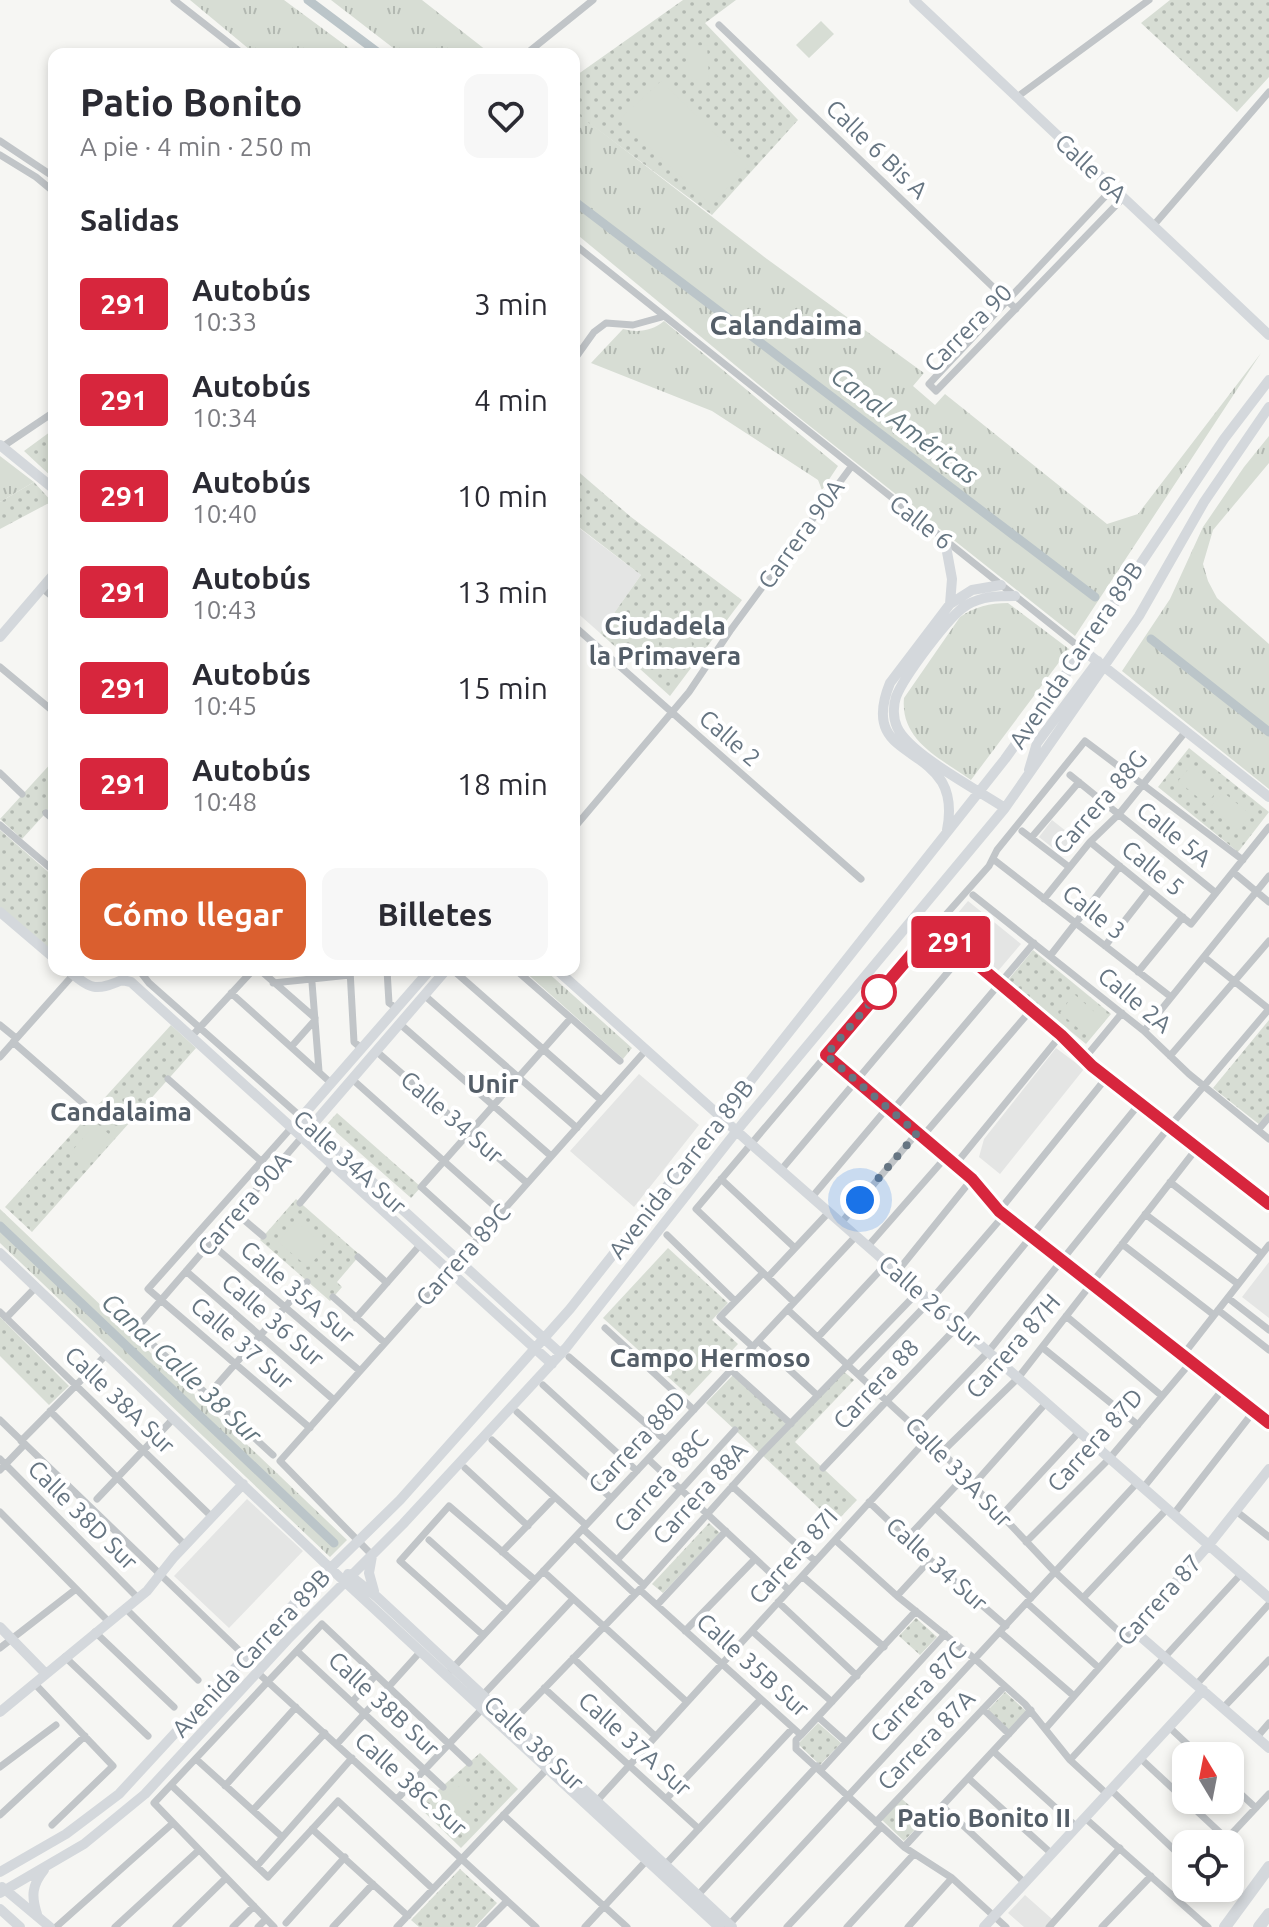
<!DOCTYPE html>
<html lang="es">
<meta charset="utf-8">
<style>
:root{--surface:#fff;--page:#f7f7f7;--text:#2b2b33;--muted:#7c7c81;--accent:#da5f2f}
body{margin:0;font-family:Ubuntu,sans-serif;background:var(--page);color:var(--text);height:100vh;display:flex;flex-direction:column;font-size:30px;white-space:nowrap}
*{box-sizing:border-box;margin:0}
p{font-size:26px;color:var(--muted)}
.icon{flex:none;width:44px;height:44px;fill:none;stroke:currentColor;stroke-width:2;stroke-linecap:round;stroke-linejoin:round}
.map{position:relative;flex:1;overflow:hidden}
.panel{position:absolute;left:48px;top:48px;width:532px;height:928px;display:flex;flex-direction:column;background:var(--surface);border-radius:16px;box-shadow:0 4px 12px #0003}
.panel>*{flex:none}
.badge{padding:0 16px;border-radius:6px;font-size:28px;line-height:52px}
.needle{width:52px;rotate:350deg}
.buttons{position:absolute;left:1172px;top:1742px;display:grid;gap:16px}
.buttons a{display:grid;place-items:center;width:72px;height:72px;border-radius:16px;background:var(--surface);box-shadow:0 4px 12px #0003;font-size:40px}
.you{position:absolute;width:40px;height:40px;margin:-20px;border:6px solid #fff;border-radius:50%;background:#1a73e8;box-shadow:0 0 0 12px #1a73e833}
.map>.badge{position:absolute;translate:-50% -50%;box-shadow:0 0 0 4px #fff}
h2{padding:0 32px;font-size:30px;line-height:72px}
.round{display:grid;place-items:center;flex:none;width:84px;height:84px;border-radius:16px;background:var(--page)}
.headline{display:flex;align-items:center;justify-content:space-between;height:136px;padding:0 32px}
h1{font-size:38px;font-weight:600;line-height:60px}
.button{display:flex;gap:16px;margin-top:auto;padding:16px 32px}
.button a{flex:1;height:92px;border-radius:16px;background:var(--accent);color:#fff;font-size:32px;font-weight:600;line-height:92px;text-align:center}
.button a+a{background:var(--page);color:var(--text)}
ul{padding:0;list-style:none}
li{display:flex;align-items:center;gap:24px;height:96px;padding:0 32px}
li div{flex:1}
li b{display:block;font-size:30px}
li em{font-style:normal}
li .badge{min-width:88px;font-weight:700;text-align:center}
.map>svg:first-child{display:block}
</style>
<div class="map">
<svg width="1269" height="1927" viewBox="0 0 1269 1927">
<defs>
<pattern id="grass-tufts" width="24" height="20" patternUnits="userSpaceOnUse" patternTransform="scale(2)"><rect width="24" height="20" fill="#d7ddd4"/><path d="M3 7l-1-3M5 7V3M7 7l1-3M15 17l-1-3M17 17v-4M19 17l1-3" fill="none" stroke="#b2b8b1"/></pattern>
<pattern id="park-dots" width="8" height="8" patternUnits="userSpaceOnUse" patternTransform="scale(2)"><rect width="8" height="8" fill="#d7ddd4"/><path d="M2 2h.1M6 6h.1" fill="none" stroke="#b2b8b1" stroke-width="1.8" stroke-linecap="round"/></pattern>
</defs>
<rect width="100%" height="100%" fill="#f6f6f3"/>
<path fill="#e4e5e4" d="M579,528L641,575L600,633L574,610V535Z
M1052,820L1076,839L1063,856L1039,837Z
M968,901L1021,944L998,971L946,927Z
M1056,1048L1084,1069L1000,1174L979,1157L984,1139Z
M639,1074L699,1125L634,1207L570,1151Z
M1269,1262V1318L1242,1297Z
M247,1499L303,1551L229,1628L174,1576Z
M1025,1895L1052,1919L1045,1927H1024L1008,1913Z"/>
<path fill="url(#grass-tufts)" d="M190,0H284L357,54H255Z
M331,0H422L491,54H401Z
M577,113L767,259L924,373L913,386L935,405L945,394L1107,524L1138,514L1261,353L1075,636L792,412L574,232V116Z
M664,321L838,466L822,490L818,480L712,411L591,363L623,329C638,333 652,331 664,321Z
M1269,436V463L1213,530L1203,564L1208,581L1217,598L1269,644V789L1122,671L1170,599L1203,527L1244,467Z
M0,456L34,482L0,502Z
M1008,603L1069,649L971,780C940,758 900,741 904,698L960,617C974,607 990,603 1008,603Z
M523,970H545L632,1048L623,1059Z
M0,1209L347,1540L330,1557L0,1243Z"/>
<path fill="url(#park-dots)" d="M683,0H736L705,23L798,120L712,215L577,114L574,116V77Z
M1170,0H1269V77L1237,112L1141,23Z
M54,429V479L24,451Z
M574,468L631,517L742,600L670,696L600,633L641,575L580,528L574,535Z
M34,482L53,503L47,504L0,529V502Z
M1189,748L1269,812L1238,852L1158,787Z
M54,760V804L22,839L0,819Z
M0,830L54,877V954L0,907Z
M1033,950L1111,1014L1086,1044L1008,980Z
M1269,1020V1114L1260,1125L1213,1088Z
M171,1025L196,1048L32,1232L5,1207Z
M337,1113L421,1187L411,1198L327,1124Z
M296,1199L360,1255L337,1282L342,1287L330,1301L260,1240Z
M668,1248L728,1303L712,1320L738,1344L689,1396L603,1318Z
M0,1317L69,1386L49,1405L0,1356Z
M842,1370L854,1380L795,1442L857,1500L835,1523L706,1403L733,1375L788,1425Z
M709,1523L720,1533L663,1593L652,1584Z
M916,1618L937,1637L920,1655L899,1636Z
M1005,1692L1026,1711L1009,1730L988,1710Z
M818,1723L841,1743L820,1765L798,1744Z
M480,1753L518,1789L461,1848L419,1807Z
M902,1799L925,1819L904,1841L882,1820Z
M460,1869L497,1903L475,1927H419L411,1920Z"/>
<path fill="#d7ddd4" d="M821,21L834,34L809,58L796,45Z
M707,45L709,79L689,80L687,46Z
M661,81L748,166L711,205L620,119Z
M656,616L660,653L637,655L633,618Z
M688,617L693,652L671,655L667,620Z
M1191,766L1219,789L1206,804L1178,781Z
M1223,792L1251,815L1238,830L1210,808Z
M1074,994L1105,1021L1090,1038L1060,1013Z
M96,1123L111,1136L87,1164L72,1151Z
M296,1221L326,1247L308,1267L278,1242Z
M462,1784L473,1798L446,1820L434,1806Z"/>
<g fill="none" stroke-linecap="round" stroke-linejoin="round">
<path stroke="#bbc5c9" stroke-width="9" d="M308,0L380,54
M574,201L1095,597
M1151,639L1269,732
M0,1226L334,1543"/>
<path stroke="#c1c5c8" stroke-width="7" d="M174,0L243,54
M719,25L1016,309
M526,54L593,0
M1017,97L1149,0
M0,141L54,177
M0,155L36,177L54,192
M1113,188L929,384L936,391L1123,198
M1153,226L1269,92
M574,244L1083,650
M574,360L594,332L606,323L633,325L662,317
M2,447L54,412
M42,588L54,598
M574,626L861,879
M0,667L54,712
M0,773L22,794
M1070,775L1216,893
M46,813L54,820
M0,825L54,871
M574,828L689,692L730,631L851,467
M1022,831L1069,867
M1031,838L1079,782
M1090,842L1191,924L1269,827
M993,859L1171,997
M1233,872L1269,902
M973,895L1144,1031L1189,1074L1269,1139
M1044,899L1090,842L1119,814L1186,731
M934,928L1061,1035L1092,1066L1269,1204
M1105,946L1148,891
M1050,956L1120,866
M1204,957L1269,1009
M139,970L149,983L301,1117
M260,970L315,1018
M311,970L319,1071
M350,970L354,1042L361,1048
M387,970L389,1003L396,1008
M453,970L601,1100
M516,970L620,1061
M1138,972L1183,917
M273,983L350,975
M231,993L331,1083
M424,995L577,1128
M400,1024L551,1156
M0,1025L16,1038
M1144,1031L1269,876
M191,1037L253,970
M13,1042L84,1104
M291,1047L315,1020
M376,1051L527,1183
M826,1055L972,1179L999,1211L1269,1423
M1170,1056L1269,941
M0,1057L73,975
M1084,1059L1122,1013
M168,1079L262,1162
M352,1079L501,1212
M892,1111L1034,943
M292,1127L148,1289L310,1428
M1258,1130L1269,1117
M922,1137L1031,1010
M955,1165L1061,1035
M781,1170L964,953
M721,1179L795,1248
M1170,1182L1262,1254
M812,1197L888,1107
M300,1203L333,1164
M999,1211L1107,1077
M236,1213L263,1236
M1145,1214L1238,1284
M841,1223L917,1133
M473,1234L421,1187L571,1018
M667,1235L735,1301
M210,1243L360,1371
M1122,1244L1214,1315
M868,1246L946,1157
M358,1257L387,1283
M186,1271L334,1400
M897,1272L972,1179
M768,1277L829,1212
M333,1297L385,1343
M1228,1298L1269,1330
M794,1302L696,1209L934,928L989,866L997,850L1085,741L1243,860
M788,1310L942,1452L1055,1572L1126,1638
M1218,1310L1269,1350
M0,1312L212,1517
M1066,1316L1162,1396
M6,1318L36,1287
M356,1318L421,1244
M605,1328L694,1410
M818,1337L887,1263
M758,1341L817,1395
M753,1347L720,1317L763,1273
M1043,1348L1138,1425
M1183,1355L1269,1245
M569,1357L665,1440
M731,1370L791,1424
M859,1375L930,1301L1004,1215
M543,1385L637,1471
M208,1395L307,1282
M50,1411L185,1545
M517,1412L611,1498
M0,1420L246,1657
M916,1427L988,1352L1170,1126L1269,1009
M492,1440L586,1525
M21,1441L107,1354
M942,1452L1018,1378L1197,1148
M273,1455L136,1329L302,1137
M0,1459L138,1598
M648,1459L789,1590
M465,1468L528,1526
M823,1468L958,1326L1140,1103
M0,1470L25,1444
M974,1484L1046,1403
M732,1486L815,1561
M1143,1488L1224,1388
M97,1499L174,1418
M869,1502L930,1560L1006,1626
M935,1508L1031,1598
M1236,1511L1269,1537
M0,1512L108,1621
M1002,1515L1079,1432
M1173,1515L1254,1411
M583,1529L644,1585
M575,1538L635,1594
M907,1538L966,1475
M429,1540L507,1610
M835,1540L897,1596L975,1659L1025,1704L1070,1760L1107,1794
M1026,1542L1109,1459L1191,1362
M502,1552L555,1497
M372,1555L280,1461L646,1050
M617,1560L735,1430
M543,1571L687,1702
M802,1576L884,1647
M640,1590L801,1735L796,1740V1749L904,1847L952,1878L1006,1927
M897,1596L930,1560
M1083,1598L1167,1509
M778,1602L857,1676
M1027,1603L1099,1668
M657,1605L726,1531
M125,1608L198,1680
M685,1631L755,1559
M752,1631L832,1702
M95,1632L174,1707
M1000,1632L1074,1696
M483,1635L400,1561L449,1506L535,1580
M0,1648L76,1589
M297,1651L443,1787
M65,1657L148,1736
M573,1658L655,1736
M451,1670L856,1236
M257,1672L536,1927
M34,1683L113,1766L52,1825
M1196,1685L1269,1604
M544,1688L699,1829
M482,1696L573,1599
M352,1702L376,1675
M1223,1708L1269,1660
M983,1709L1009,1734
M818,1717L846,1742
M511,1723L644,1585L761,1454L919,1291
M1169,1727L1200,1756
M1046,1728L1129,1634
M801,1735L916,1611
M1257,1737L1269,1723
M337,1744L421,1651
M993,1751L1077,1827
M1140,1758L1227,1839
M196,1759L279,1834
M1070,1760L1241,1574
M0,1767L56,1725
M821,1770L945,1634
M968,1778L1052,1854
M1230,1784L1256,1808
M171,1785L268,1877L338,1801L433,1889
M225,1786L296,1707
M1111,1790L1186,1861
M397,1799L483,1708
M666,1799L760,1700
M595,1803L928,1438
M942,1806L1025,1883
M253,1810L325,1733
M0,1815L85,1736
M503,1815L627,1927
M1085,1818L1208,1927
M876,1822L1005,1686
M312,1829L408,1916
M1222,1844L1269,1794
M904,1847L1031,1710
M665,1865L793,1728
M257,1866L352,1758
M698,1895L817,1766
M1173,1896L1186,1882
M286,1923L345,1857
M56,1927L173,1823
M115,1927L199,1850
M176,1927L226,1878
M233,1927L254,1906
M258,1927L266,1919
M274,1927L154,1803L322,1624L469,1763
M333,1927L373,1884
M397,1927L548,1768
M481,1927L507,1901
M585,1927L647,1860
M727,1927L1137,1483
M787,1927L881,1827
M847,1927L914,1854
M908,1927L952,1878
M1049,1927L1120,1848
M1102,1927L1151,1876"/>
<path stroke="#d4d8dc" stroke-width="10" d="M914,0L1269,335
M0,445L54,489
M945,541L952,579L950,604
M0,637L54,574
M1083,650L1269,797
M1029,770L1037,743L1098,661
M1005,808C978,790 909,754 897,727C893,718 893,706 896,697C903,678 950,614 967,605C982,596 998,596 1015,596
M947,830C950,815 950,796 942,782C919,745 863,749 890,683L950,604L972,590L1001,585
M0,912L54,958
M68,970C90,989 95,992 122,980L131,982L552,1364
M557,970L751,1144L1269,1598
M301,1117L561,1354
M299,1120L430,970
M309,1129L446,970
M0,1253L330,1568L719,1927
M1269,1469L1208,1546L1133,1630L1269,1748
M372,1556L369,1573L374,1591
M348,1574L377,1597L732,1927
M0,1627L45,1673
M0,1712L147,1591L174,1557L243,1484
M0,1872L66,1834L119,1794L295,1603L400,1500L570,1309L1005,759L1083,650L1224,439L1269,380
M2,1887L50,1927
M0,1893L84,1844L145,1794L288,1639L403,1524L566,1348L743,1123L1005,808L1139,616L1204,502L1269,407
M0,1909L20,1927
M37,1914C31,1896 32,1885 44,1870
M984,1927L1203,1690"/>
<path stroke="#d4d8dc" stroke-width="12" d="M1225,1927L1269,1867
M1259,1927L1269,1914"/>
</g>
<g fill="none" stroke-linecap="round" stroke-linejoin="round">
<defs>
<path id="line" d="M1269,1204L1092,1066L1061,1035L934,928L826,1055L972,1179L999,1211L1269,1423"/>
</defs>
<use href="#line" stroke="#fff" stroke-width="18"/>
<use href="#line" stroke="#d7263d" stroke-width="12"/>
<path stroke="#667582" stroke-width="8" stroke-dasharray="0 14.4" d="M860,1200L917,1133L826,1055L888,982L879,992"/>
</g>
<circle fill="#fff" stroke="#d7263d" stroke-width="4" cx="879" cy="992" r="16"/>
<g text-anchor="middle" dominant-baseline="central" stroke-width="8" stroke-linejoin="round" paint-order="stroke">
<g font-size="24" fill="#667582" stroke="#fff">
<text transform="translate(877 149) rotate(44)">Calle 6 Bis A</text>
<text transform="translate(1091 168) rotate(43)">Calle 6A</text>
<text transform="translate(968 328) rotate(-45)">Carrera 90</text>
<text transform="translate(921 522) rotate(38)">Calle 6</text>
<text transform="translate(801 534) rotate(-54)">Carrera 90A</text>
<text transform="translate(1076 655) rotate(-56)">Avenida Carrera 89B</text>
<text transform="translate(730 738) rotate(41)">Calle 2</text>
<text transform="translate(1100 802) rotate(-49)">Carrera 88G</text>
<text transform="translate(1174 834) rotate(39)">Calle 5A</text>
<text transform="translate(1153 868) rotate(39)">Calle 5</text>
<text transform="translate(1094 912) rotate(38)">Calle 3</text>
<text transform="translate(1135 1000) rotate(40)">Calle 2A</text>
<text transform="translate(452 1117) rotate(41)">Calle 34 Sur</text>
<text transform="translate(350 1162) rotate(42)">Calle 34A Sur</text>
<text transform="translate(681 1169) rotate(-52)">Avenida Carrera 89B</text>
<text transform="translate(244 1204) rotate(-49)">Carrera 90A</text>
<text transform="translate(463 1255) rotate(-48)">Carrera 89C</text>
<text transform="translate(298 1292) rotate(41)">Calle 35A Sur</text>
<text transform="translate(930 1301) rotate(41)">Calle 26 Sur</text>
<text transform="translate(273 1320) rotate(41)">Calle 36 Sur</text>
<text transform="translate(242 1343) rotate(41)">Calle 37 Sur</text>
<text transform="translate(1013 1346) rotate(-49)">Carrera 87H</text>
<text transform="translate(876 1384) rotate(-47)">Carrera 88</text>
<text transform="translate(120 1400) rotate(44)">Calle 38A Sur</text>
<text transform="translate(1095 1440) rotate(-48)">Carrera 87D</text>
<text transform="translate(637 1442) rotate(-47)">Carrera 88D</text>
<text transform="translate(959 1472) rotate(46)">Calle 33A Sur</text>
<text transform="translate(661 1481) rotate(-48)">Carrera 88C</text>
<text transform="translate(700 1493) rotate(-48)">Carrera 88A</text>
<text transform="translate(83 1515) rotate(45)">Calle 38D Sur</text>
<text transform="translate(793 1556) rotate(-48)">Carrera 87I</text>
<text transform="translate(937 1564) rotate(42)">Calle 34 Sur</text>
<text transform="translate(1159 1600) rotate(-48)">Carrera 87</text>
<text transform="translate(251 1653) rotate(-47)">Avenida Carrera 89B</text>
<text transform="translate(753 1665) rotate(42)">Calle 35B Sur</text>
<text transform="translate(918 1692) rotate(-47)">Carrera 87C</text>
<text transform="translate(384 1704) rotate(43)">Calle 38B Sur</text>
<text transform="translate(926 1740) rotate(-46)">Carrera 87A</text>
<text transform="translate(534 1743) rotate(43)">Calle 38 Sur</text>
<text transform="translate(635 1744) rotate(42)">Calle 37A Sur</text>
<text transform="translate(411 1784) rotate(42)">Calle 38C Sur</text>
</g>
<g font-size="26" font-style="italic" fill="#63767f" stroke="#fff">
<text transform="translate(905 425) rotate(37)">Canal Américas</text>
<text transform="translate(182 1368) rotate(43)">Canal Calle 38 Sur</text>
</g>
<g font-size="26" font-weight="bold" fill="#545e68" stroke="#fff">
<text x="665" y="625">Ciudadela<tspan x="665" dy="30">la Primavera</tspan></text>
<text x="493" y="1083">Unir</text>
<text x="121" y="1111">Candalaima</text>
<text x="710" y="1357">Campo Hermoso</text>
<text x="984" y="1817">Patio Bonito II</text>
</g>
<g font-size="28" font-weight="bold" fill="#545e68" stroke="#fff">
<text x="786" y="324">Calandaima</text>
</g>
</g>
</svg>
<div class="buttons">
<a><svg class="needle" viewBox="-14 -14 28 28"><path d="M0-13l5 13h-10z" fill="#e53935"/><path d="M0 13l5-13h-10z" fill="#7c7c81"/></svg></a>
<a><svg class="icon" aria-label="locate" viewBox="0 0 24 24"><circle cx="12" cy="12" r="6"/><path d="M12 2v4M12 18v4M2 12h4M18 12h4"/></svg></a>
</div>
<div class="you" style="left:860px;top:1200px"></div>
<b class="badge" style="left:951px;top:942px;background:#d7263d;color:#fff">291</b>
<section class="panel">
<div class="headline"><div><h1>Patio Bonito</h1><p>A pie · 4 min · 250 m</p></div><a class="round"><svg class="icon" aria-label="heart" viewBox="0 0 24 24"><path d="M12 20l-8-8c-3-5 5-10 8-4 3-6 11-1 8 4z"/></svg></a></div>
<h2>Salidas</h2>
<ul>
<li><span class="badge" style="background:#d7263d;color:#fff">291</span><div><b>Autobús</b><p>10:33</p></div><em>3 min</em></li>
<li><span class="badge" style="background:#d7263d;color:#fff">291</span><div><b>Autobús</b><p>10:34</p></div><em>4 min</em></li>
<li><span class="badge" style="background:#d7263d;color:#fff">291</span><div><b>Autobús</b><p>10:40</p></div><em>10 min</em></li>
<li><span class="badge" style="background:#d7263d;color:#fff">291</span><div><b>Autobús</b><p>10:43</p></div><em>13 min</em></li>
<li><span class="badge" style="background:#d7263d;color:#fff">291</span><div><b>Autobús</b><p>10:45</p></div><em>15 min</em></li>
<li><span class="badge" style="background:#d7263d;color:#fff">291</span><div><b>Autobús</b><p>10:48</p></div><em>18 min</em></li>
</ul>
<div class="button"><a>Cómo llegar</a><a>Billetes</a></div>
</section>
</div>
